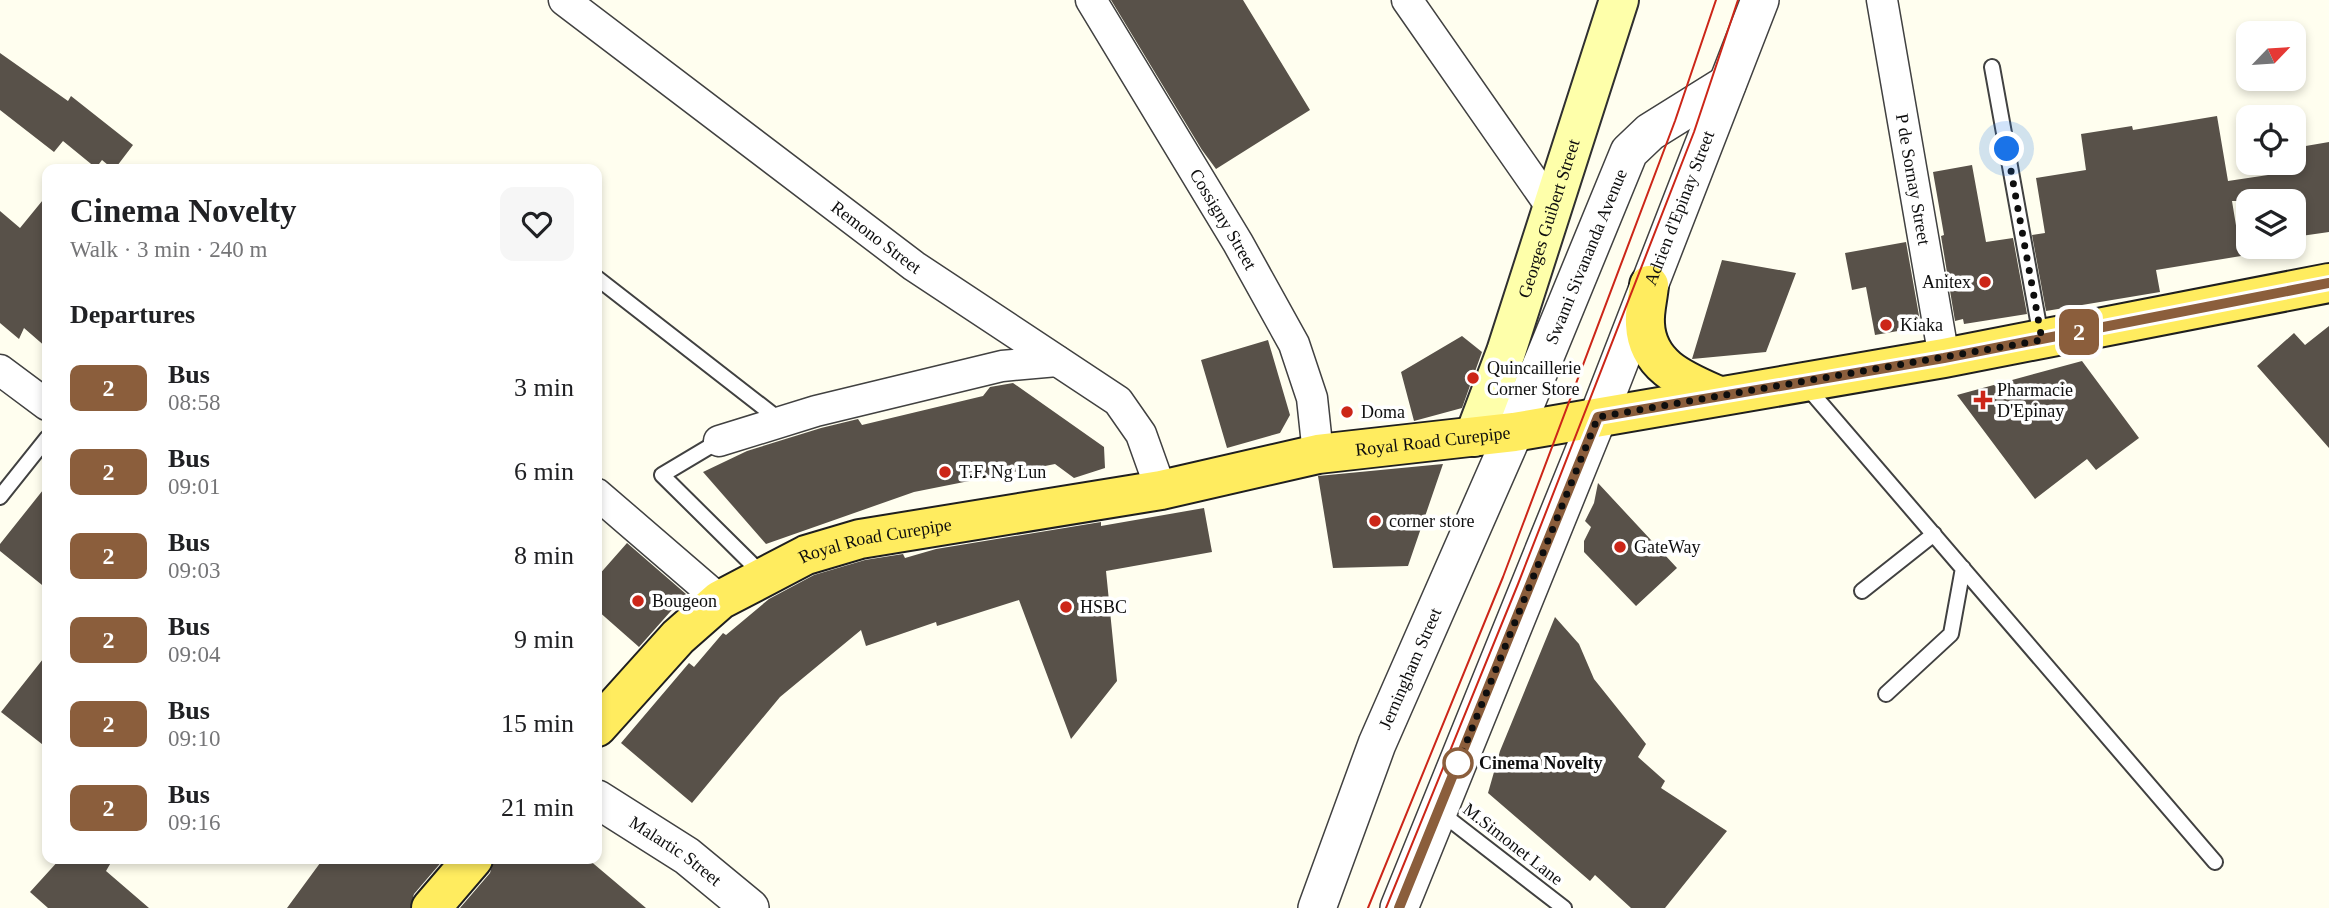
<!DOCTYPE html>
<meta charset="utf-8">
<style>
:root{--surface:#fff;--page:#f6f6f6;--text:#202124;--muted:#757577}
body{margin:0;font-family:Georgia,serif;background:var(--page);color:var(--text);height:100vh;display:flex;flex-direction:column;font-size:26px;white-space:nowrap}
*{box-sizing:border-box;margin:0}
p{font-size:23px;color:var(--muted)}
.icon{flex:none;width:38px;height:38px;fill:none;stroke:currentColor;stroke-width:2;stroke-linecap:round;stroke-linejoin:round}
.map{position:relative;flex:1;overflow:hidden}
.sheet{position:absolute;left:42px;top:164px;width:560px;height:700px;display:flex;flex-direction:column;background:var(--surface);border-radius:14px;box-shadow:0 4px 10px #0003}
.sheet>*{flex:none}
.badge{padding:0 14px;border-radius:10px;font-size:24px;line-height:46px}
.needle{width:46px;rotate:65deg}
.fabs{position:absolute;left:2236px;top:21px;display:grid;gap:14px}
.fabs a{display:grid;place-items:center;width:70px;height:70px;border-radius:14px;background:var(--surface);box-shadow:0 4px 10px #0003;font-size:35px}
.you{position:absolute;width:35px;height:35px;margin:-18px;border:5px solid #fff;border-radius:50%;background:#1a73e8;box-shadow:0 0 0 10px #1a73e833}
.map>.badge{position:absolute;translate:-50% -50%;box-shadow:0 0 0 4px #fff}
h2{padding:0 28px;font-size:26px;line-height:63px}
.round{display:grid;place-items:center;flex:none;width:74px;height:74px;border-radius:14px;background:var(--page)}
.head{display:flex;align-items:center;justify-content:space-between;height:119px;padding:0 28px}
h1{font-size:33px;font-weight:800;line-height:52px}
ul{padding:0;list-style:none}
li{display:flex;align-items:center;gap:21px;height:84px;padding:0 28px}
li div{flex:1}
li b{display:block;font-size:26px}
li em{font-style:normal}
li .badge{min-width:77px;font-weight:700;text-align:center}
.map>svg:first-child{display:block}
</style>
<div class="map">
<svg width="2329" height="908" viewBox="0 0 2329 908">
<rect width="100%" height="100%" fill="#fffeef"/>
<path fill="#585149" d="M1111,0H1243L1310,110L1216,169L1202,150Z
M0,53L68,101L71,96L133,145L114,170L102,160L96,168L63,141L54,152L0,110Z
M2217,116L2228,181L2294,171V148L2329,142V232L2294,237V201H2232L2241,256L2156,270L2160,292L2046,311L2032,235L2045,233L2036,178L2086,170L2081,134L2132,126L2133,130Z
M1972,165L1986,242L2013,238L2027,314L1964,324L1963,319L1955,321L1941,236L1944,235L1933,172Z
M47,195V348L24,328L19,339L0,323V211L20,228Z
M1906,242L1921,327L1875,335L1866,287L1852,290L1845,253Z
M1722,260L1796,273L1766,352L1692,359Z
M2329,326V448L2257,366L2294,333L2305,345Z
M1462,336L1482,352L1462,408L1414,421L1401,372Z
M1268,340L1290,415L1280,433L1227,448L1201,360Z
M2082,361L2139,438L2096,470L2087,459L2035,499L1957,395Z
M1013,383L1104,447L1105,468L1074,478L1055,464L914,492L766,544L703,472L747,451L821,428L858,419L862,425L983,396L990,387Z
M1443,464L1408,566L1333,568L1318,476Z
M1598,483L1677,568L1636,606L1584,552V541L1591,527L1585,521L1594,503Z
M47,485V589L0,551V544Z
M1204,508L1212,552L1106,571L1117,681L1071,739L1019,600L937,626L936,622L866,646L861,630L780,697L692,803L621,743L689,663L694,667L723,633L726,635L769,599L814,575L865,560L903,554L905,558L936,549L1101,522V526Z
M627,543L686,594L639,647L597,610V577Z
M1555,617L1579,644L1594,679L1646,744L1638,757L1665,781L1661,788L1727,831L1665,908H1631L1595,875L1590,881L1488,793L1500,751Z
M47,654V748L1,712Z
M60,859H113L106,871L149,908H48L30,892Z
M323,859H444L414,894L410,908H287Z
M494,859H588L646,908H460L490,873Z"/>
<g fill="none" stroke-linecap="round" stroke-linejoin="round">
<defs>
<path id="service" d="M1992,67L2041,337
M597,278L781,421
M1806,386L2215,862
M719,441L662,475L763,575
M0,497L47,438
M1862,591L1934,534
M1886,694L1951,634L1963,568
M1440,812L1564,908"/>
<g id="minor">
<path id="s1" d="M564,0L914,266L1118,401L1141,434L1161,490"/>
<path id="s2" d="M1091,0L1238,243L1294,344L1312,398L1318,454"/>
<path d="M1407,0L1552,208"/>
<path id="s3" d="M1882,0L1944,358"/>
<path d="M0,370L47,405"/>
<path d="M719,441L816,411L1002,366L1057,361"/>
<path d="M597,494L720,600"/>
</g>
<g id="tertiary">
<path id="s4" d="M597,799L687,856L750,908"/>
<path id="s5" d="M1317,908L1377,744L1514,432L1629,152L1650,132L1727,84"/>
<path id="s6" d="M1399,908L1598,417L1760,0"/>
</g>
<g id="secondary">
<path id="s7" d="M1474,437L1506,352L1619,0"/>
</g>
<g id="primary">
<path d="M1649,285C1648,298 1644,311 1645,324C1647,367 1685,381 1719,396"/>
<path id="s8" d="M597,727L678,637L720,600L806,555L860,539L1161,490L1318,454L1514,432L1944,358L2329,283"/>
<path d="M431,908L473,859"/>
</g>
</defs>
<use href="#service" stroke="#414141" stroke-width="18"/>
<use href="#minor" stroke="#414141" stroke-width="33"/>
<use href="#tertiary" stroke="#414141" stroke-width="40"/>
<use href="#secondary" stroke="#303030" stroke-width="42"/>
<use href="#primary" stroke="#1f1f1f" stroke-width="42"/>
<use href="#service" stroke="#fff" stroke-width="14"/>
<use href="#minor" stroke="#fff" stroke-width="30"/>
<use href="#tertiary" stroke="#fff" stroke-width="37"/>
<use href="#secondary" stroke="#feffaa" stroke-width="38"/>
<use href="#primary" stroke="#ffec5f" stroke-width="38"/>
<path stroke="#cc2618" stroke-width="2" d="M1368,908L1503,577L1675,121L1716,0
M1386,908L1518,584L1694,132L1738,0"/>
</g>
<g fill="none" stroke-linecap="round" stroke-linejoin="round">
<defs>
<path id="line" d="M1399,908L1598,417L1944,358L2329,283"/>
</defs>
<use href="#line" stroke="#fff" stroke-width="16"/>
<use href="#line" stroke="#8b5e3c" stroke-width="10"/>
<path stroke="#0e0e0e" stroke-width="7" stroke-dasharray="0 12.6" d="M1458,763L1598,417L2042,340L2007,149"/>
</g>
<g fill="#cc2618" stroke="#fff" stroke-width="2.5">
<circle cx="1985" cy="282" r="7"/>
<circle cx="1886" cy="325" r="7"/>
<circle cx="1473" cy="378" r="7"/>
<path d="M1979.5 389.5h7v7h7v7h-7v7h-7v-7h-7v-7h7z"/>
<circle cx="1347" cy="412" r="7"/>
<circle cx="945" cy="472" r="7"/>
<circle cx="1375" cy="521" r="7"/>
<circle cx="1620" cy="547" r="7"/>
<circle cx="638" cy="601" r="7"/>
<circle cx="1066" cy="607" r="7"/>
</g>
<circle fill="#fff" stroke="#8b5e3c" stroke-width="3.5" cx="1458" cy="763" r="14"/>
<g text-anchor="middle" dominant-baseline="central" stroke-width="7" stroke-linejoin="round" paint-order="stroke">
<g font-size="18" fill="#0e0e0e" stroke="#fff">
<text stroke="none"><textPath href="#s3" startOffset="182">P de Sornay Street</textPath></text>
<text stroke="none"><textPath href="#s6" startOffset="754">Adrien d'Epinay Street</textPath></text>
<text stroke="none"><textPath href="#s7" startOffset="231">Georges Guibert Street</textPath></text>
<text stroke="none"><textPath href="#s2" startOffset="256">Cossigny Street</textPath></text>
<text stroke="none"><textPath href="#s1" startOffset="392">Remono Street</textPath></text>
<text stroke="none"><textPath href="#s5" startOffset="705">Swami Sivananda Avenue</textPath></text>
<text stroke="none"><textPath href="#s8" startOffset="912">Royal Road Curepipe</textPath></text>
<text stroke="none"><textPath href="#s8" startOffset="345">Royal Road Curepipe</textPath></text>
<text stroke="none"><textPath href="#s5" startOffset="257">Jerningham Street</textPath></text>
<text transform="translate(1513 844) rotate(38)">M.Simonet Lane</text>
<text stroke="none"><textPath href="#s4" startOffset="94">Malartic Street</textPath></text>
</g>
<g font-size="18" fill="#0e0e0e" stroke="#fff" text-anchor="start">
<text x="1971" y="282" text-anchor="end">Anitex</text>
<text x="1900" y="325">Kiaka</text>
<text x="1487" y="368">Quincaillerie<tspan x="1487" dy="21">Corner Store</tspan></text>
<text x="1997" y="390">Pharmacie<tspan x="1997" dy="21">D'Epinay</tspan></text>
<text x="1361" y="412">Doma</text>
<text x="959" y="472">T.F. Ng Lun</text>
<text x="1389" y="521">corner store</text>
<text x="1634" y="547">GateWay</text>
<text x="652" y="601">Bougeon</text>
<text x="1080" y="607">HSBC</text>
</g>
<g font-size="18" font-weight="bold" fill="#0e0e0e" stroke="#fff" text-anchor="start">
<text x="1479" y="763">Cinema Novelty</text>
</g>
</g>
</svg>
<div class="fabs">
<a><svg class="needle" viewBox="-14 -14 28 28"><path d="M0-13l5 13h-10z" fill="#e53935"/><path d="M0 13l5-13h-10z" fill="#757577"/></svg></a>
<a><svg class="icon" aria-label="locate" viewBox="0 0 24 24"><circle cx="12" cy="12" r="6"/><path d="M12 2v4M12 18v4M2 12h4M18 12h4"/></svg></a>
<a><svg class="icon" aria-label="layers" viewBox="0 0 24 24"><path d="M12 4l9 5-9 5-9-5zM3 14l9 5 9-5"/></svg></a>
</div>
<div class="you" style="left:2007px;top:149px"></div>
<b class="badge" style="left:2079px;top:332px;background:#8b5e3c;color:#fff">2</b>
<section class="sheet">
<div class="head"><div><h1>Cinema Novelty</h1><p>Walk · 3 min · 240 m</p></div><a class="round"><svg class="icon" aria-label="heart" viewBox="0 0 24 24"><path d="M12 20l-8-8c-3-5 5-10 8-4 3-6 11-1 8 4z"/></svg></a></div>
<h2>Departures</h2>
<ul>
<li><span class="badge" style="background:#8b5e3c;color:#fff">2</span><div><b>Bus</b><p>08:58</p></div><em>3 min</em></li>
<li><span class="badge" style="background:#8b5e3c;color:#fff">2</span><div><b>Bus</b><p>09:01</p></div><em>6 min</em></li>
<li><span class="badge" style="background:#8b5e3c;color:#fff">2</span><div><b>Bus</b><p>09:03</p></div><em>8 min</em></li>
<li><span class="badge" style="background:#8b5e3c;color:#fff">2</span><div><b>Bus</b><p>09:04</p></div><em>9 min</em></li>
<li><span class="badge" style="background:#8b5e3c;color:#fff">2</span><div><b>Bus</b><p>09:10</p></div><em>15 min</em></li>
<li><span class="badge" style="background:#8b5e3c;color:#fff">2</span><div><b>Bus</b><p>09:16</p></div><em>21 min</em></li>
</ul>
</section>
</div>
